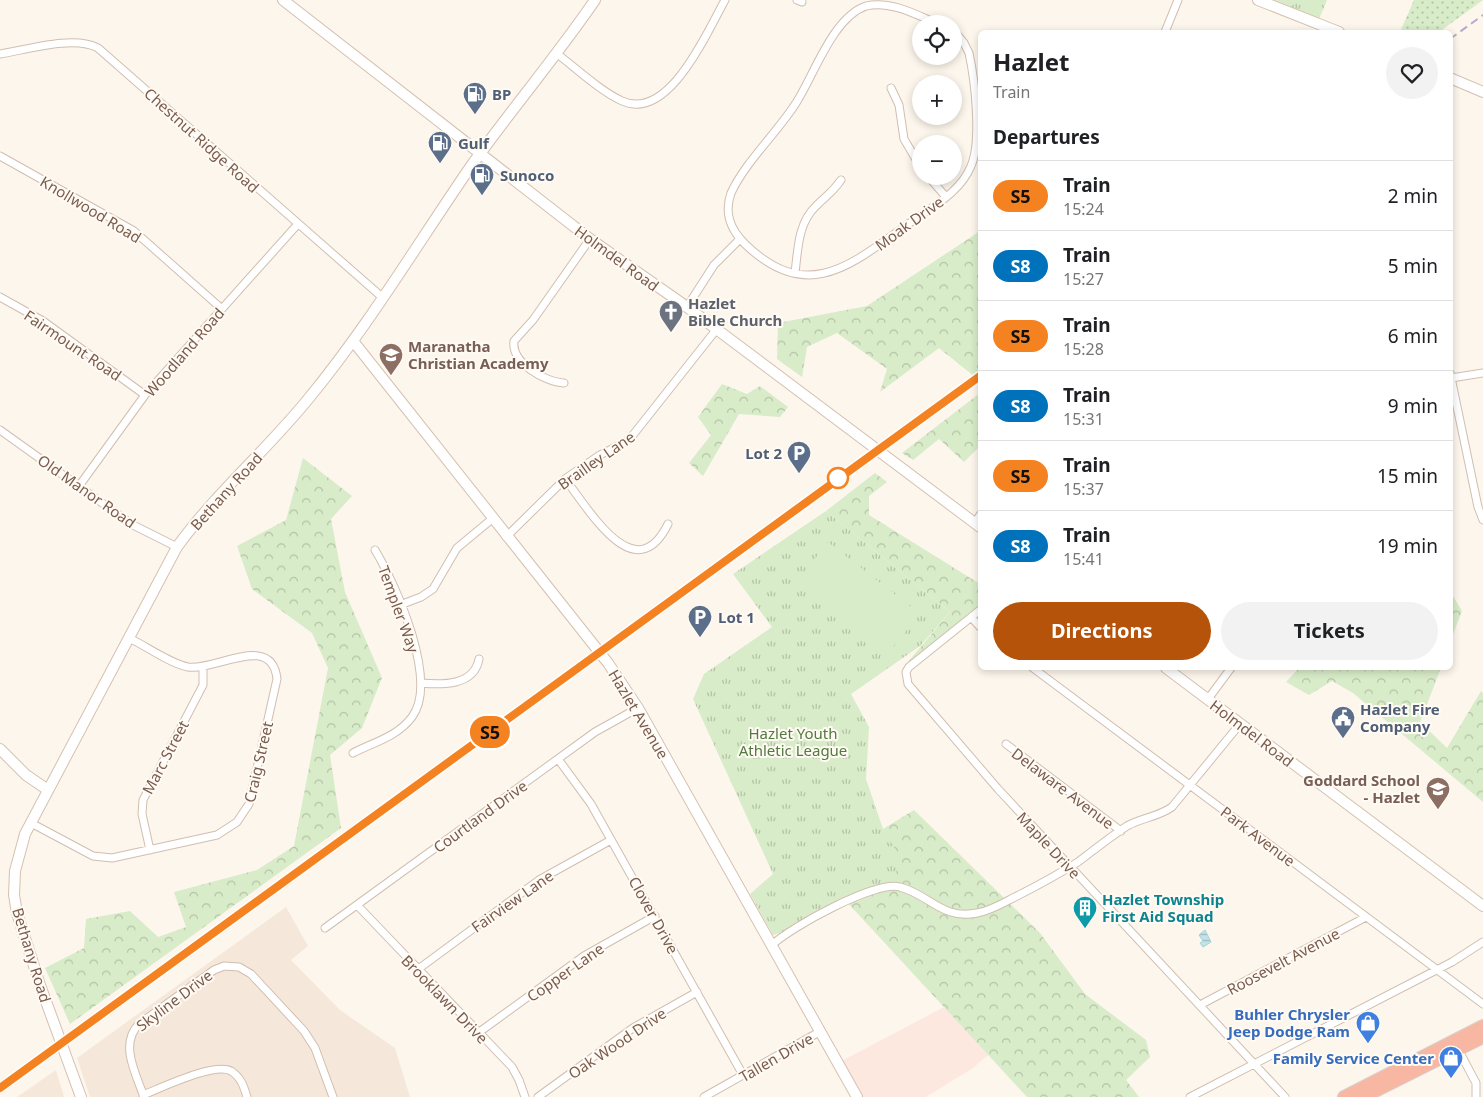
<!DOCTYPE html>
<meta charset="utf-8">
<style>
:root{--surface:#fff;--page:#f2f2f2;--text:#202124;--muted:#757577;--line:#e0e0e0;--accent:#b45309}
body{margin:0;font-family:"Noto Sans",sans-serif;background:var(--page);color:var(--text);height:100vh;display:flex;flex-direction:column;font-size:19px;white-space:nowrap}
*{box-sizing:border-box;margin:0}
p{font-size:16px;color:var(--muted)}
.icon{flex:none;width:28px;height:28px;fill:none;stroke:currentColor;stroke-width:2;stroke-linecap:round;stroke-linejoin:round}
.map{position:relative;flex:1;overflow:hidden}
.sheet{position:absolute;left:978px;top:30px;width:475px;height:640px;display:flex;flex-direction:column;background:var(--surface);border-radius:8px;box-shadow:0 2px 8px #0003}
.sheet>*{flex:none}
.badge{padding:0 10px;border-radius:16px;font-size:18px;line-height:32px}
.controls{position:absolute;left:912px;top:15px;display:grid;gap:10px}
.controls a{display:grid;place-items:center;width:50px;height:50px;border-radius:50%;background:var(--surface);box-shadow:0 2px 8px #0003;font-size:25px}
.map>.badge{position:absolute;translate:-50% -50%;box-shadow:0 0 0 2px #fff}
h2{padding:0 15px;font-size:19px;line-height:45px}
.round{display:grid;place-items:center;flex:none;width:52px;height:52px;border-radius:26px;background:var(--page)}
.headline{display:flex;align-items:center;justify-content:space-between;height:85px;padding:0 15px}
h1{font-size:24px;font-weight:700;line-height:38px}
.button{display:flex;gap:10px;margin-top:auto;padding:10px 15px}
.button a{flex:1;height:58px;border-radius:30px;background:var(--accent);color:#fff;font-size:20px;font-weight:700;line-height:58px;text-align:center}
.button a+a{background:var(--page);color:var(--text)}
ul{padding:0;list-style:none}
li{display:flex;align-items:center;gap:15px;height:70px;padding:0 15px;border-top:1px solid var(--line)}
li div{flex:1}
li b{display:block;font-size:19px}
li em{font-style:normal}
li .badge{min-width:55px;font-weight:700;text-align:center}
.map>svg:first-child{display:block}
</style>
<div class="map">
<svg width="1483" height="1097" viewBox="0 0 1483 1097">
<defs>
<pattern id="grass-dots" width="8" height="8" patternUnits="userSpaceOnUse" patternTransform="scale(1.25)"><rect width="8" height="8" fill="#d8ecc9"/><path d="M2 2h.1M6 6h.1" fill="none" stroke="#b4c2a5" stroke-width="1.8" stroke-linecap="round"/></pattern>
<pattern id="forest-crowns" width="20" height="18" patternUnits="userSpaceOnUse" patternTransform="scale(1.25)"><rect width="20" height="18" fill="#d8ecc9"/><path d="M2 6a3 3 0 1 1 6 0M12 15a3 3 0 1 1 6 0" fill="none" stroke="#b4c2a5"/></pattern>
<pattern id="park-tufts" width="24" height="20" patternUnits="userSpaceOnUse" patternTransform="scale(1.25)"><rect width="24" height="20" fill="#d8ecc9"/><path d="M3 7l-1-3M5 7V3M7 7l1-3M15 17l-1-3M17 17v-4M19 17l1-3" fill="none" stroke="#b4c2a5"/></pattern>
<pattern id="water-rules" width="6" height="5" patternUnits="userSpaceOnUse" patternTransform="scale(1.25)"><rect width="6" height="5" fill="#bfe3e8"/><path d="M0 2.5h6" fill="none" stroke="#a0bbbe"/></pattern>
</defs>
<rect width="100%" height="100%" fill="#fdf6ec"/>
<path fill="#f5e8da" d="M286,907L308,946L291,960L340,1010L395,1048L410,1097H90L77,1058Z
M56,1070L64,1097H17Z"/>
<path fill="#fde8e0" d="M944,1007L988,1055L973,1068L926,1097H857L838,1063Z"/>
<path fill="url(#grass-dots)" d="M1414,0H1483L1439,32H1400Z"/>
<path fill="url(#forest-crowns)" d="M980,231V381L939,348L880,392L887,369L837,333L807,347L802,377L777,359L778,323L867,306Z
M722,384L747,394L760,386L788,407L780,417L739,414L703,476L689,463L711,435L698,417Z
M980,393V446L964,462L939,439L913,460L902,453Z
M303,458L352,496L331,519L345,592L382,678L362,728L330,755L341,828L70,1024L45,968L84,948L86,919L130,911L158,937L186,927L174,892L257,870L294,846L328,668L312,633L252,589L237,546L286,520Z
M875,473L887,482L869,496V515L980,584V611L902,669L950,612L826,511Z
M1450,591L1462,611L1450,642Z
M1299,668H1441L1420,722L1447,748L1481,691L1483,693V802L1353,693L1332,681L1309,695L1286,682Z
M914,810L1040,933L1085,994L1146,1040L1150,1057L1126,1080L1139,1097H1027L846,901L899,857L883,829Z"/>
<path fill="url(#park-tufts)" d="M1275,0H1327L1319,19Z
M826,511L950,612L920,646L851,694L869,727L866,779L883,829L900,857L894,880L846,901L796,929L773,935L750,894L773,874L693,699L704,674L772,627L733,574Z"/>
<path fill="#d8ecc9" d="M828,542L920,614L887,654L796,583Z"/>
<path fill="url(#water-rules)" stroke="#a5d3da" d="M1205,930L1211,942L1203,947L1200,943L1203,941L1199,935Z"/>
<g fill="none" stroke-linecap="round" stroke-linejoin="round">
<defs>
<path id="street" d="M797,0L802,2
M938,24C917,15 890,0 866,6C833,17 814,75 796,103C777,133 746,161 731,193C724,213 730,229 745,244C810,307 855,261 914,220C935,205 961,191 971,166C982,141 975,81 969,53L964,43L954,31
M1165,32L1178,0
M556,53C576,68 600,91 622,101C669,122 707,32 725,0
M0,54C26,50 74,35 98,48L382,297
M891,88L899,105L904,139L921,168
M0,156L134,231L222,309
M928,176L946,197
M795,273C798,249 798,223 816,206C827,195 832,193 841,180
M0,297L43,321L145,395
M687,307L714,265L740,239
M1450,373L1478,507L1483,520
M1451,378L1483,373
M564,383C545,382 511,363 514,341L533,320L590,239
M0,430L133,525L177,547
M565,479C589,509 635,591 668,524
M79,486L145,395L297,225
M975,523L980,515
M506,537L565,479L600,455L629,440L716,330
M400,605L421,597L433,589L457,548L492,519
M980,610L909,667L906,672L908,684L998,789L1285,1097
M971,617L980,627
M1033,668L1483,1004
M421,683C442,685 474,686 479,659
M1208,699L1231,668
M1006,744L1121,831
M353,753C374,742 397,737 412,717C439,681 396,585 375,550
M558,759L591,804L743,1075
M31,823L93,856L112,858L217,835L237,822L249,804L277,679C272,632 216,671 188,667C171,664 146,646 129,638
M150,850L142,814L143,800L203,685V667
M357,905L512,1067L519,1080L525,1097
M325,928L595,732L638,708
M772,945C791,927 876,880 900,887C930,895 942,920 977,913C990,911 1003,903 1015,897C1037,886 1057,875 1078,862C1094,850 1110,837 1127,826C1141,818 1158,817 1172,807L1240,724
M417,970L539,880L611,840
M1200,1005L1366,917
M478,1033L584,956L655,916
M1458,1049L1476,1083V1097
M143,1095C161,1088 214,1062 231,1071C241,1077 244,1087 247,1097
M144,1097C136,1074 119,1044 139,1024L214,970L224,966L239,967L251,974L304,1031L315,1048L333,1097
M538,1097L633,1028L697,992
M704,1097L821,1031
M1190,1097L1452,962L1483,942"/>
<path id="secondary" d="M283,0L590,239L687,307L980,527
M1258,0L1339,32
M1450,78L1483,92
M353,341L608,663L638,708L857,1097
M1166,668L1483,906
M0,749L26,775L48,790
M81,1097L40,985L17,913L14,895L15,871L25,834L177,547C216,493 267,450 309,398C369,325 418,243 471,166C511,110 556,57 595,0"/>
<path id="highway" d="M1344,1097L1483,1026
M1363,1097L1483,1037"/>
</defs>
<use href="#street" stroke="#d1beb0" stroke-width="9"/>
<use href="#secondary" stroke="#d6c0b0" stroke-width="12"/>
<use href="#highway" stroke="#dad1cd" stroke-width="14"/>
<use href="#street" stroke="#fff" stroke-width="7"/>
<use href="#secondary" stroke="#fff" stroke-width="10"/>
<use href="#highway" stroke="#f7b7a3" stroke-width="12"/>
<path stroke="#b9a8c9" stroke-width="2" stroke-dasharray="8 5" stroke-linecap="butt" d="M1450,39L1483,15
M0,1088L980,376"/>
</g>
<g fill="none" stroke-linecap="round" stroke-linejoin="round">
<defs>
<path id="line" d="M0,1088L980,376"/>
</defs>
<use href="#line" stroke="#fff" stroke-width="11"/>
<use href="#line" stroke="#f58220" stroke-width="8"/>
</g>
<defs>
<symbol id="fuel-pin" viewBox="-11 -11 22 30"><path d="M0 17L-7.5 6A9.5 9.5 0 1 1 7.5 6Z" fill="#5c6f8a" stroke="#fffaf3"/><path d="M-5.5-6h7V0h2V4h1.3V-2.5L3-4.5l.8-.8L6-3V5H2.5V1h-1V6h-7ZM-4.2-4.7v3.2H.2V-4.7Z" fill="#fff"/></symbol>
<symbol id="church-pin" viewBox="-11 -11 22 30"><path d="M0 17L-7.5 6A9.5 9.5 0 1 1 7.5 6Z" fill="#6b7280" stroke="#fffaf3"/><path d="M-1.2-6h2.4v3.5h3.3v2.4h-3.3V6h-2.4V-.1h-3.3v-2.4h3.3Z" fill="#fff"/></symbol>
<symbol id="school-pin" viewBox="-11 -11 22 30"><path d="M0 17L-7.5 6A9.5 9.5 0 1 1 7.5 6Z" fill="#8d6e63" stroke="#fffaf3"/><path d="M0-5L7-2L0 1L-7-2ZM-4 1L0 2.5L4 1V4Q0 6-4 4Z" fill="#fff"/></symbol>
<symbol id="parking-pin" viewBox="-11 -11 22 30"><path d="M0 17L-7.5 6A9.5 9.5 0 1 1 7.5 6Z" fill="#5c6f8a" stroke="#fffaf3"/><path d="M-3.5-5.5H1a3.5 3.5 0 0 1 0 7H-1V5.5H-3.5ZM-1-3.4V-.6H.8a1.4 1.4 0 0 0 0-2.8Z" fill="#fff"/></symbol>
<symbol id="civic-pin" viewBox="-11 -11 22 30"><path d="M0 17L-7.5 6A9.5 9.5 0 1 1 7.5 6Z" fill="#5c6f8a" stroke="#fffaf3"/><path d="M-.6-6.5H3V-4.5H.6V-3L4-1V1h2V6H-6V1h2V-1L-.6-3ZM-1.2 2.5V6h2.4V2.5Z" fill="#fff"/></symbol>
<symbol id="building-pin" viewBox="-11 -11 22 30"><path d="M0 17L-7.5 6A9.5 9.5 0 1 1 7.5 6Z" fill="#0f9aa8" stroke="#fffaf3"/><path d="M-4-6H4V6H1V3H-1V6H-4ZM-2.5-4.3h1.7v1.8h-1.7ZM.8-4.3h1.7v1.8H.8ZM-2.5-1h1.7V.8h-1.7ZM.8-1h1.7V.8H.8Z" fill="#fff"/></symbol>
<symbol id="shop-pin" viewBox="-11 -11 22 30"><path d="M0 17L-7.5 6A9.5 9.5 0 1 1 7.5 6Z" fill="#3f7fe0" stroke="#fffaf3"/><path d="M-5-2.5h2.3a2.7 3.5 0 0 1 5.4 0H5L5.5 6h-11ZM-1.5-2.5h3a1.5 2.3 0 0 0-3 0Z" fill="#fff"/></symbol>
</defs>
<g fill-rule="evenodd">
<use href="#fuel-pin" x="461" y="80" width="28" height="38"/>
<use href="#fuel-pin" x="426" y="129" width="28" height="38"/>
<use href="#fuel-pin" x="468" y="161" width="28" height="38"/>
<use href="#church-pin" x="657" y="298" width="28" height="38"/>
<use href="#school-pin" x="377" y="341" width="28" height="38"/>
<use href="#parking-pin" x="785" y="439" width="28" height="38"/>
<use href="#parking-pin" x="686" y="603" width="28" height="38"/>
<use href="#civic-pin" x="1329" y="704" width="28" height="38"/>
<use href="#school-pin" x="1424" y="775" width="28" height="38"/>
<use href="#building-pin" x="1071" y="894" width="28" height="38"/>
<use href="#shop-pin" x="1354" y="1009" width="28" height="38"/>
<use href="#shop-pin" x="1437" y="1044" width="28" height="38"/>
</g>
<circle fill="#fff" stroke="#f58220" stroke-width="2.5" cx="838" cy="478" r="10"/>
<g text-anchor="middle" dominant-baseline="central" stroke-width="4" stroke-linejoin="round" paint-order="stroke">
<g font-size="15" font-weight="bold" fill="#4e5e75" stroke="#fffaf3" text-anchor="start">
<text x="492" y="94">BP</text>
<text x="458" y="143">Gulf</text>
<text x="500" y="175">Sunoco</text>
<text x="782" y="453" text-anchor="end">Lot 2</text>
<text x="718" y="617">Lot 1</text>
<text x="1360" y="709">Hazlet Fire<tspan x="1360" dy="17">Company</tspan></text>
</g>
<g font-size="15" fill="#7a5c4d" stroke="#fffaf3">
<text transform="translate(202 140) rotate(42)">Chestnut Ridge Road</text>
<text transform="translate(91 209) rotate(31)">Knollwood Road</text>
<text transform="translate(909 223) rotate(-36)">Moak Drive</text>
<text transform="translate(617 258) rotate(36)">Holmdel Road</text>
<text transform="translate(73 345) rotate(34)">Fairmount Road</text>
<text transform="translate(184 352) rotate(-49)">Woodland Road</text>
<text transform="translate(596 460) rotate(-35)">Brailley Lane</text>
<text transform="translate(87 491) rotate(35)">Old Manor Road</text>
<text transform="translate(226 491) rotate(-48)">Bethany Road</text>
<text transform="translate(399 609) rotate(70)">Templer Way</text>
<text transform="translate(639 714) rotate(59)">Hazlet Avenue</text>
<text transform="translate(1252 733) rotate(37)">Holmdel Road</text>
<text transform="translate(165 757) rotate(-62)">Marc Street</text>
<text transform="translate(258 762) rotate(-77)">Craig Street</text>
<text transform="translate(1063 788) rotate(37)">Delaware Avenue</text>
<text transform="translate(480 816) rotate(-36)">Courtland Drive</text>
<text transform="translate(1258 836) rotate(37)">Park Avenue</text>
<text transform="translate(1049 845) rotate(47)">Maple Drive</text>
<text transform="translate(512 901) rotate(-35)">Fairview Lane</text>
<text transform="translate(654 915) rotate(61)">Clover Drive</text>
<text transform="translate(32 955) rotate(73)">Bethany Road</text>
<text transform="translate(1283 961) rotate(-28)">Roosevelt Avenue</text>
<text transform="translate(565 972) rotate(-35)">Copper Lane</text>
<text transform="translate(445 999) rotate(46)">Brooklawn Drive</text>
<text transform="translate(174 1000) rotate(-37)">Skyline Drive</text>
<text transform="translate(617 1043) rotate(-34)">Oak Wood Drive</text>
<text transform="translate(776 1057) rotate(-30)">Tallen Drive</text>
</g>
<g font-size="15" font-weight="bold" fill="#5b616d" stroke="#fffaf3" text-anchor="start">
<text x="688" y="303">Hazlet<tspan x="688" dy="17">Bible Church</tspan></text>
</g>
<g font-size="15" font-weight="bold" fill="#785e54" stroke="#fffaf3" text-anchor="start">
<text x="408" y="346">Maranatha<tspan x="408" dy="17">Christian Academy</tspan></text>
<text x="1420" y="780" text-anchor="end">Goddard School<tspan x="1420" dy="17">- Hazlet</tspan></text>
</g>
<g font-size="15" fill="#537a41" stroke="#fffaf3">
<text x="793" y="733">Hazlet Youth<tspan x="793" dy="17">Athletic League</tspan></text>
</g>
<g font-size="15" font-weight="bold" fill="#0d838f" stroke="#fffaf3" text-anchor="start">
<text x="1102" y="899">Hazlet Township<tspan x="1102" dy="17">First Aid Squad</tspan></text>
</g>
<g font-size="15" font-weight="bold" fill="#366cbe" stroke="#fffaf3" text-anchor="end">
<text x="1350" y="1014">Buhler Chrysler<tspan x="1350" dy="17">Jeep Dodge Ram</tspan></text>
<text x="1434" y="1058">Family Service Center</text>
</g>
</g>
</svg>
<div class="controls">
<a><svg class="icon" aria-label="locate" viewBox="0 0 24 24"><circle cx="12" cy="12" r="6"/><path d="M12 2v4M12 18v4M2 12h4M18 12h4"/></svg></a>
<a>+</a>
<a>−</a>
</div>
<b class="badge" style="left:490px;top:732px;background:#f58220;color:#111">S5</b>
<section class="sheet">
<div class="headline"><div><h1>Hazlet</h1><p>Train</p></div><a class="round"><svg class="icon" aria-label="heart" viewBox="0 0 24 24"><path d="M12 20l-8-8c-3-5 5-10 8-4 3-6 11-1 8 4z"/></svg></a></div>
<h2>Departures</h2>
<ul>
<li><span class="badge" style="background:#f58220;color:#111">S5</span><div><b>Train</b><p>15:24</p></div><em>2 min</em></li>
<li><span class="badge" style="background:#0072bc;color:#fff">S8</span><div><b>Train</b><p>15:27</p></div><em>5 min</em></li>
<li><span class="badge" style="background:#f58220;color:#111">S5</span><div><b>Train</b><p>15:28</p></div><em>6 min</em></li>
<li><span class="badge" style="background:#0072bc;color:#fff">S8</span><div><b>Train</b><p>15:31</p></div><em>9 min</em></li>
<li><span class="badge" style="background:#f58220;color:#111">S5</span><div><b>Train</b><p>15:37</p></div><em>15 min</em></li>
<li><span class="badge" style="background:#0072bc;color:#fff">S8</span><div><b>Train</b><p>15:41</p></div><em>19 min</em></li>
</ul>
<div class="button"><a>Directions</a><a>Tickets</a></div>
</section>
</div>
